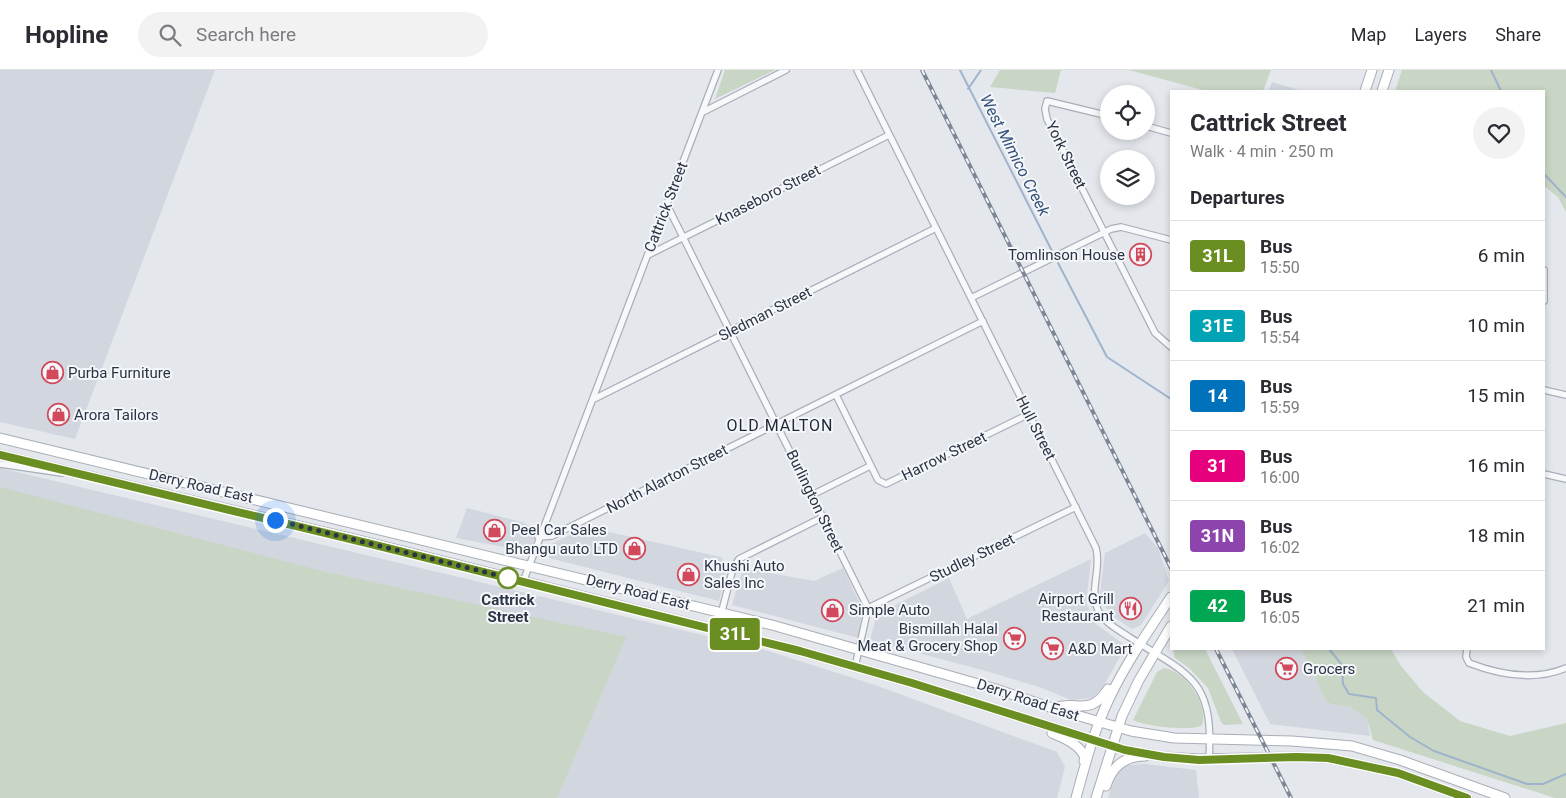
<!DOCTYPE html>
<meta charset="utf-8">
<style>
:root{--surface:#fff;--page:#f2f2f3;--text:#2b2b33;--muted:#7c7c81;--line:#e1e1e2}
body{margin:0;font-family:Roboto,sans-serif;background:var(--page);color:var(--text);height:100vh;display:flex;flex-direction:column;font-size:19px;white-space:nowrap}
*{box-sizing:border-box;margin:0}
p{font-size:16px;color:var(--muted)}
.icon{flex:none;width:28px;height:28px;fill:none;stroke:currentColor;stroke-width:2;stroke-linecap:round;stroke-linejoin:round}
.map{position:relative;flex:1;overflow:hidden}
.side{position:absolute;left:1170px;top:20px;width:375px;height:560px;display:flex;flex-direction:column;background:var(--surface);border-radius:0px;box-shadow:0 2px 8px #0003}
.side>*{flex:none}
.badge{padding:0 10px;border-radius:4px;font-size:18px;line-height:32px}
.tools{position:absolute;left:1100px;top:15px;display:grid;gap:10px}
.tools a{display:grid;place-items:center;width:55px;height:55px;border-radius:50%;background:var(--surface);box-shadow:0 2px 8px #0003;font-size:25px}
.you{position:absolute;width:25px;height:25px;margin:-12px;border:4px solid #fff;border-radius:50%;background:#1a73e8;box-shadow:0 0 0 8px #1a73e833}
.map>.badge{position:absolute;translate:-50% -50%;box-shadow:0 0 0 2px #fff}
h2{padding:0 20px;font-size:19px;line-height:45px}
.round{display:grid;place-items:center;flex:none;width:52px;height:52px;border-radius:26px;background:var(--page)}
.head{display:flex;align-items:center;justify-content:space-between;height:85px;padding:0 20px}
h1{font-size:24px;font-weight:700;line-height:38px}
ul{padding:0;list-style:none}
li{display:flex;align-items:center;gap:15px;height:70px;padding:0 20px;border-top:1px solid var(--line)}
li div{flex:1}
li b{display:block;font-size:19px}
li em{font-style:normal}
li .badge{min-width:55px;font-weight:700;text-align:center}
header{display:flex;align-items:center;gap:30px;box-sizing:border-box;height:70px;padding:0 25px;background:var(--surface);border-bottom:1px solid var(--line)}
header strong{font-size:24px}
nav{display:flex;gap:28px;margin-inline-start:auto;font-size:18px}
.search{width:350px;height:45px;background:var(--page);display:flex;align-items:center;gap:12px;box-sizing:border-box;padding:0 18px;border-radius:28px;color:var(--muted);font-size:19px}
.map>svg:first-child{display:block}
</style>
<header>
<strong>Hopline</strong>
<div class="search"><svg class="icon" aria-label="search" viewBox="0 0 24 24"><circle cx="10" cy="10" r="6"/><path d="M15 15l6 6"/></svg>Search here</div>
<nav><a>Map</a><a>Layers</a><a>Share</a></nav>
</header>
<div class="map">
<svg width="1566" height="728" viewBox="0 0 1566 728">
<rect width="100%" height="100%" fill="#e4e7ec"/>
<path fill="#d2d6de" d="M0,0H215L75,369L0,352Z
M1272,12L1302,21H1269Z
M0,398L765,580L875,615L1057,682L1065,697L1057,728H0Z
M467,438L525,453L537,462L529,482L456,468Z
M587,457L721,487L727,497L719,531L549,488L551,474Z
M1145,463L1158,478L1169,511L1141,555L1132,559L1112,546L1103,533L1100,523L1105,483Z
M1091,489L1086,533L1096,554L1126,576L1103,617L1092,628L1071,630L1042,618L993,603L870,570L877,544L949,508L967,549Z
M743,498L814,511L843,498L861,536L862,543L858,566L855,567L732,535Z
M1232,579H1301L1327,633L1350,637L1367,649L1370,666L1270,654Z
M1144,694L1196,700L1199,728H1108L1115,706L1121,698L1128,695Z"/>
<path fill="#c9d6c5" d="M725,0H775L715,29Z
M1000,0H1061L1055,23L990,17Z
M1129,0H1271L1263,21H1206Z
M1402,0H1566V142L1558,127L1544,116V21H1395Z
M0,417L326,502L626,567L557,728H0Z
M1173,579H1205L1243,654L1224,655L1221,652L1208,618L1189,598L1175,588Z
M1301,579H1391L1401,596L1423,622L1460,651L1510,666L1566,653V728H1555L1373,670L1367,649L1350,637L1327,633Z
M1164,598C1185,601 1209,634 1202,655C1192,662 1144,656 1133,650L1157,602Z"/>
<g fill="none" stroke-linecap="round" stroke-linejoin="round">
<path stroke="#9fb4cc" stroke-width="2" d="M960,0L1052,181
M1491,0L1501,21
M968,19L981,0
M1544,104L1566,127
M1058,193L1107,287L1171,329
M1329,579L1342,595L1343,614L1349,624L1376,628L1377,640L1410,667L1434,681L1527,714H1543L1566,704"/>
<defs>
<path id="minor" d="M857,0L1096,478C1102,500 1088,521 1099,542C1105,553 1119,560 1129,567C1191,606 1214,609 1209,690
M703,42L786,0
M1109,46L1047,31L1045,39L1047,49L1155,263L1171,277
M1146,56L1171,63
M667,135L868,538L855,597
M648,185L889,65
M1544,200V231
M971,228L1111,159L1121,157L1171,170
M1544,320L1566,325
M836,325L878,410L886,414L1029,344
M594,329L936,158
M0,394L62,403
M1544,404L1566,409
M812,425L870,396
M538,467L552,466L983,251
M523,512L718,0
M868,538L1076,437
M717,560L733,498L739,489L823,447
M1467,579L1466,587L1469,593C1500,605 1535,611 1566,598"/>
<path id="secondary" d="M1365,21L1372,0
M1382,21L1389,0
M0,368L772,555L996,619L1052,638L1131,661L1174,668L1292,671L1352,676L1400,690L1505,728
M0,385L371,473L800,581L912,613L1125,680L1164,687L1199,689L1297,687L1328,688L1398,703L1467,728
M1054,638C1077,629 1089,648 1108,619
M1052,663C1064,668 1079,674 1085,687L1084,691
M1106,716C1112,696 1125,686 1145,686
M1076,728C1085,695 1094,660 1109,629C1126,593 1149,560 1171,527
M1096,728L1122,646L1139,610L1171,556"/>
</defs>
<use href="#minor" stroke="#a9aeb7" stroke-width="8"/>
<use href="#secondary" stroke="#a9aeb7" stroke-width="11"/>
<use href="#minor" stroke="#f7f8fa" stroke-width="5.5"/>
<use href="#secondary" stroke="#fff" stroke-width="9"/>
<defs>
<path id="rail" d="M922,0L1171,498
M1216,579L1291,728"/>
</defs>
<use href="#rail" stroke="#7d8696" stroke-width="4"/>
<use href="#rail" stroke="#f4f6f9" stroke-width="2" stroke-dasharray="5.5" stroke-linecap="butt"/>
</g>
<g fill="none" stroke-linecap="round" stroke-linejoin="round">
<defs>
<path id="line" d="M0,385L371,474L800,581L912,613L1125,680L1164,687L1199,690L1297,687L1328,688L1398,703L1467,728"/>
</defs>
<use href="#line" stroke="#fff" stroke-width="11"/>
<use href="#line" stroke="#6b8e23" stroke-width="8"/>
<path stroke="#2b3445" stroke-width="5" stroke-dasharray="0 9" d="M275,450L517,510L508,508"/>
</g>
<defs>
<symbol id="building-ring" viewBox="-11 -11 22 22"><circle r="9.5" fill="#f4f6f9" stroke="#d1495b" stroke-width="1.5"/><path d="M-4-6H4V6H1V3H-1V6H-4ZM-2.5-4.3h1.7v1.8h-1.7ZM.8-4.3h1.7v1.8H.8ZM-2.5-1h1.7V.8h-1.7ZM.8-1h1.7V.8H.8Z" fill="#d1495b"/></symbol>
<symbol id="shop-ring" viewBox="-11 -11 22 22"><circle r="9.5" fill="#f4f6f9" stroke="#d1495b" stroke-width="1.5"/><path d="M-5-2.5h2.3a2.7 3.5 0 0 1 5.4 0H5L5.5 6h-11ZM-1.5-2.5h3a1.5 2.3 0 0 0-3 0Z" fill="#d1495b"/></symbol>
<symbol id="restaurant-ring" viewBox="-11 -11 22 22"><circle r="9.5" fill="#f4f6f9" stroke="#d1495b" stroke-width="1.5"/><path d="M-5-6h1v4h1v-4h1v4h1v-4h1v5L-1.5 .5V6h-2V.5L-5-1ZM5-6V6H3V1.5H1.5Q1.5-4 5-6Z" fill="#d1495b"/></symbol>
<symbol id="supermarket-ring" viewBox="-11 -11 22 22"><circle r="9.5" fill="#f4f6f9" stroke="#d1495b" stroke-width="1.5"/><path d="M-6-5.5h2.5l.6 2H6L4.5 2H-2.5L-4.4-4H-6ZM-1.5 3.2a1.3 1.3 0 1 0 .1 0ZM3 3.2a1.3 1.3 0 1 0 .1 0Z" fill="#d1495b"/></symbol>
</defs>
<g fill-rule="evenodd">
<use href="#building-ring" x="1128" y="172" width="25" height="25"/>
<use href="#shop-ring" x="40" y="290" width="25" height="25"/>
<use href="#shop-ring" x="46" y="332" width="25" height="25"/>
<use href="#shop-ring" x="482" y="448" width="25" height="25"/>
<use href="#shop-ring" x="622" y="466" width="25" height="25"/>
<use href="#shop-ring" x="676" y="492" width="25" height="25"/>
<use href="#restaurant-ring" x="1118" y="526" width="25" height="25"/>
<use href="#shop-ring" x="820" y="528" width="25" height="25"/>
<use href="#supermarket-ring" x="1002" y="556" width="25" height="25"/>
<use href="#supermarket-ring" x="1040" y="566" width="25" height="25"/>
<use href="#supermarket-ring" x="1274" y="586" width="25" height="25"/>
</g>
<circle fill="#fff" stroke="#6b8e23" stroke-width="2.5" cx="508" cy="508" r="10"/>
<g text-anchor="middle" dominant-baseline="central" stroke-width="4" stroke-linejoin="round" paint-order="stroke">
<g font-size="15" fill="#2b3445" stroke="#f4f6f9">
<text transform="translate(1066 85) rotate(64)">York Street</text>
<text transform="translate(768 125) rotate(-27)">Knaseboro Street</text>
<text transform="translate(666 137) rotate(-69)">Cattrick Street</text>
<text transform="translate(765 244) rotate(-27)">Sledman Street</text>
<text transform="translate(1036 358) rotate(63)">Hull Street</text>
<text transform="translate(944 386) rotate(-26)">Harrow Street</text>
<text transform="translate(667 409) rotate(-27)">North Alarton Street</text>
<text transform="translate(201 416) rotate(13)">Derry Road East</text>
<text transform="translate(815 431) rotate(64)">Burlington Street</text>
<text transform="translate(972 488) rotate(-26)">Studley Street</text>
<text transform="translate(638 522) rotate(14)">Derry Road East</text>
<text transform="translate(1028 630) rotate(18)">Derry Road East</text>
</g>
<g font-size="15" fill="#2b3445" stroke="#f4f6f9" text-anchor="start">
<text x="1125" y="185" text-anchor="end">Tomlinson House</text>
<text x="68" y="303">Purba Furniture</text>
<text x="74" y="345">Arora Tailors</text>
<text x="511" y="460">Peel Car Sales</text>
<text x="618" y="479" text-anchor="end">Bhangu auto LTD</text>
<text x="704" y="496">Khushi Auto<tspan x="704" dy="17">Sales Inc</tspan></text>
<text x="1114" y="529" text-anchor="end">Airport Grill<tspan x="1114" dy="17">Restaurant</tspan></text>
<text x="849" y="540">Simple Auto</text>
<text x="998" y="559" text-anchor="end">Bismillah Halal<tspan x="998" dy="17">Meat &amp; Grocery Shop</tspan></text>
<text x="1068" y="579">A&amp;D Mart</text>
<text x="1303" y="599">Grocers</text>
</g>
<g font-size="15" font-weight="bold" fill="#2b3445" stroke="#f4f6f9">
<text x="508" y="530">Cattrick<tspan x="508" dy="17">Street</tspan></text>
</g>
<g font-size="16" font-style="italic" fill="#34527a" stroke="#f4f6f9">
<text transform="translate(1015 85) rotate(63)">West Mimico Creek</text>
</g>
<g font-size="16" letter-spacing="1" fill="#1d2536" stroke="#f4f6f9">
<text x="780" y="355">OLD MALTON</text>
</g>
</g>
</svg>
<div class="tools">
<a><svg class="icon" aria-label="locate" viewBox="0 0 24 24"><circle cx="12" cy="12" r="6"/><path d="M12 2v4M12 18v4M2 12h4M18 12h4"/></svg></a>
<a><svg class="icon" aria-label="layers" viewBox="0 0 24 24"><path d="M12 4l9 5-9 5-9-5zM3 14l9 5 9-5"/></svg></a>
</div>
<div class="you" style="left:275px;top:450px"></div>
<b class="badge" style="left:735px;top:564px;background:#6b8e23;color:#fff">31L</b>
<section class="side">
<div class="head"><div><h1>Cattrick Street</h1><p>Walk · 4 min · 250 m</p></div><a class="round"><svg class="icon" aria-label="heart" viewBox="0 0 24 24"><path d="M12 20l-8-8c-3-5 5-10 8-4 3-6 11-1 8 4z"/></svg></a></div>
<h2>Departures</h2>
<ul>
<li><span class="badge" style="background:#6b8e23;color:#fff">31L</span><div><b>Bus</b><p>15:50</p></div><em>6 min</em></li>
<li><span class="badge" style="background:#00a3b4;color:#fff">31E</span><div><b>Bus</b><p>15:54</p></div><em>10 min</em></li>
<li><span class="badge" style="background:#0072bc;color:#fff">14</span><div><b>Bus</b><p>15:59</p></div><em>15 min</em></li>
<li><span class="badge" style="background:#e6007e;color:#fff">31</span><div><b>Bus</b><p>16:00</p></div><em>16 min</em></li>
<li><span class="badge" style="background:#8e44ad;color:#fff">31N</span><div><b>Bus</b><p>16:02</p></div><em>18 min</em></li>
<li><span class="badge" style="background:#00a651;color:#fff">42</span><div><b>Bus</b><p>16:05</p></div><em>21 min</em></li>
</ul>
</section>
</div>
